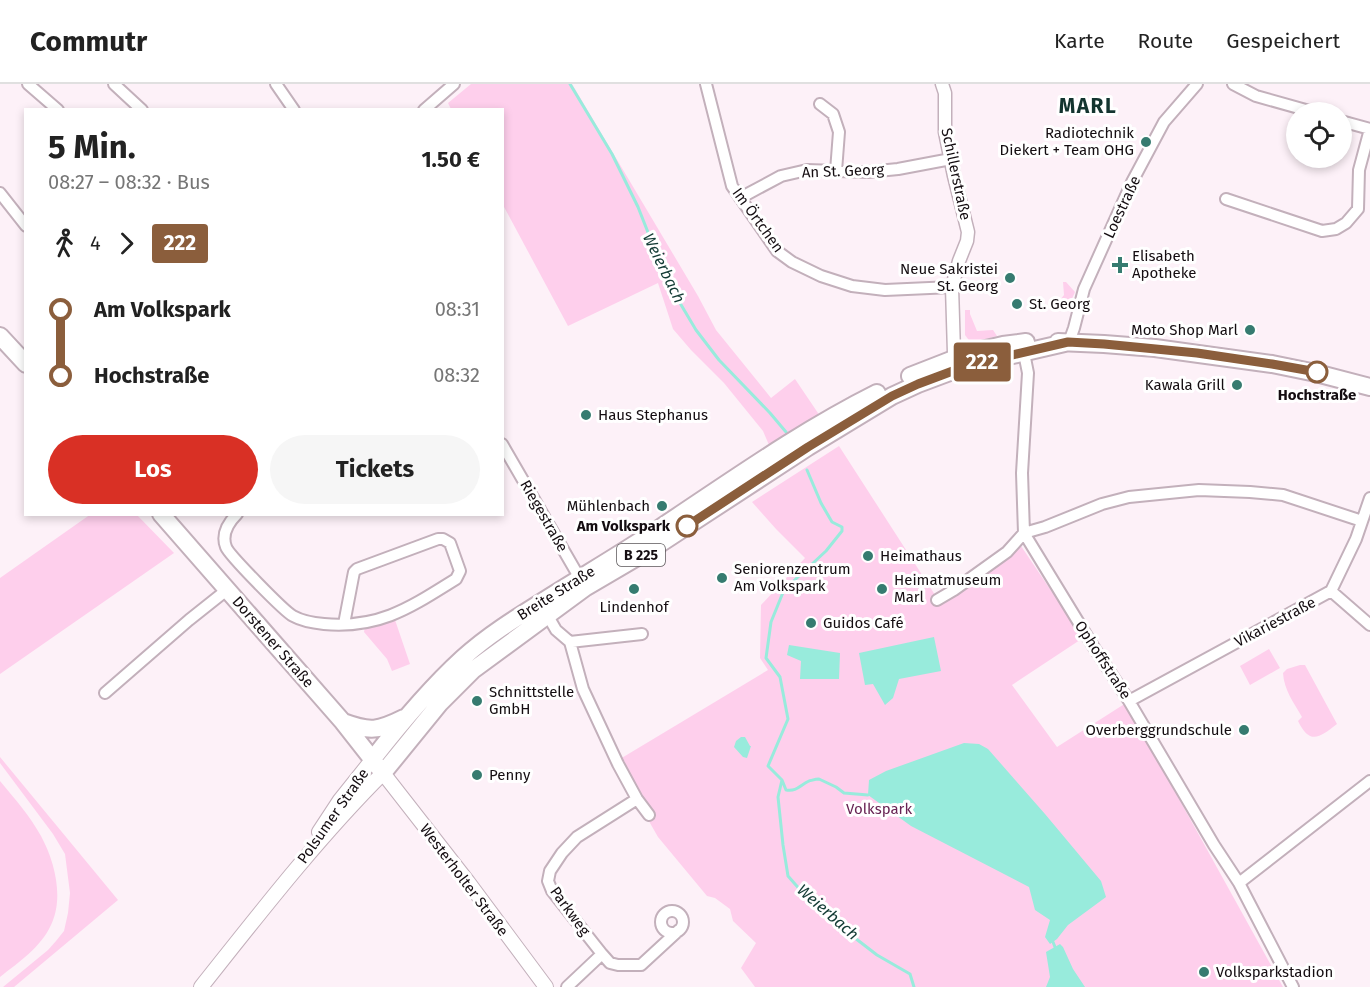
<!DOCTYPE html>
<html lang="de">
<meta charset="utf-8">
<style>
:root{--surface:#fff;--page:#f6f6f6;--text:#222;--muted:#767676;--line:#e0e0e0;--accent:#d93025}
body{margin:0;font-family:"Fira Sans",sans-serif;background:var(--page);color:var(--text);height:100vh;display:flex;flex-direction:column;font-size:22px;white-space:nowrap}
*{box-sizing:border-box;margin:0}
p{font-size:20px;color:var(--muted)}
.icon{flex:none;width:33px;height:33px;fill:none;stroke:currentColor;stroke-width:2;stroke-linecap:round;stroke-linejoin:round}
.map{position:relative;flex:1;overflow:hidden}
.drawer{position:absolute;left:24px;top:24px;width:480px;height:408px;display:flex;flex-direction:column;background:var(--surface);border-radius:0px;box-shadow:0 3px 9px #0003}
.drawer>*{flex:none}
.badge{padding:0 12px;border-radius:4px;font-size:21px;line-height:39px}
.controls{position:absolute;left:1286px;top:18px;display:grid;gap:12px}
.controls a{display:grid;place-items:center;width:66px;height:66px;border-radius:50%;background:var(--surface);box-shadow:0 3px 9px #0003;font-size:30px}
.map>.badge{position:absolute;translate:-50% -50%;box-shadow:0 0 0 3px #fff}
.legs{display:flex;align-items:center;gap:9px;height:66px;padding:0 24px;font-size:20px}
.legs p{margin-inline-start:auto}
.summary{display:flex;align-items:center;justify-content:space-between;height:102px;padding:0 24px}
h1{font-size:33px;font-weight:700;line-height:45px}
.action{display:flex;gap:12px;margin-top:auto;padding:12px 24px}
.action a{flex:1;height:69px;border-radius:36px;background:var(--accent);color:#fff;font-size:24px;font-weight:700;line-height:69px;text-align:center}
.action a+a{background:var(--page);color:var(--text)}
ul{padding:0 24px;list-style:none}
li{display:flex;align-items:center;gap:21px;height:66px;font-size:22px}
li i{display:grid;place-items:center;width:9px;height:100%;margin:0 8px;background:currentColor}
li i::after{content:'';width:15px;height:15px;margin:-8px;border:4px solid;border-radius:50%;background:var(--surface)}
li p{margin-inline-start:auto}
li:first-child i{background:linear-gradient(#0000 50%,currentColor 0)}
li:last-child i{background:linear-gradient(currentColor 50%,#0000 0)}
header{display:flex;align-items:center;gap:36px;box-sizing:border-box;height:84px;padding:0 30px;background:var(--surface);border-bottom:2px solid var(--line)}
header strong{font-size:28px}
nav{display:flex;gap:33px;margin-inline-start:auto;font-size:21px}
.map>svg:first-child{display:block}
</style>
<header>
<strong>Commutr</strong>
<nav><a>Karte</a><a>Route</a><a>Gespeichert</a></nav>
</header>
<div class="map">
<svg width="1370" height="903" viewBox="0 0 1370 903">
<rect width="100%" height="100%" fill="#fdf1f8"/>
<path fill="#fecfec" d="M471,0H572L698,212L716,246L771,314L795,295L820,332L769,361L763,347L724,299L691,266L673,245L658,199L568,242L503,121L502,26L451,25L448,19Z
M1063,198H1066L1075,208L1066,228L1061,226L1059,222L1060,216L1064,211Z
M965,226H970V230L977,247L993,246L997,252L971,259L965,251Z
M839,362L937,514L1021,462L1083,554L1012,601L1057,663L1126,619L1283,903H755L741,884L756,859L733,837L730,825L715,814L707,812L658,753L646,732L652,728L620,675L768,586L760,574L761,521L805,474L776,445L752,418Z
M91,430L137,431L174,469L0,590V494Z
M394,533L410,580L392,587L387,575L364,548L365,543Z
M1269,565L1280,584L1250,601L1240,582Z
M1300,581H1305L1337,640C1320,653 1310,662 1298,637L1302,633C1294,619 1284,606 1283,589L1287,585Z
M0,673L118,816L14,903H3L48,866L56,857L64,847L68,829L70,809L65,770L53,750L0,679Z
M0,697C15,715 30,732 41,752C55,778 64,814 51,841C41,863 19,878 0,893Z"/>
<path fill="#98ebdc" d="M934,553L941,587L899,595L893,614L885,621L873,600L865,601L859,569Z
M789,561L840,569L839,595H800L801,577L787,571Z
M741,653H745L750,662H751L747,674L743,673L734,663L736,657Z
M964,659L979,660L988,665L1045,730L1101,797L1106,813L1068,841L1057,855L1050,860L1045,853L1050,836L1035,826L1029,803L911,742L868,711L869,696L886,687Z
M1060,860L1063,863L1073,885L1085,903H1046L1050,893L1046,868Z"/>
<g fill="none" stroke-linecap="round" stroke-linejoin="round">
<path stroke="#98ebdc" stroke-width="3" d="M570,0L612,70L638,123L664,189L677,214L696,246L719,276L770,329L786,348
M807,386L821,419L832,438L842,443V447L826,467L784,506L771,538L766,574L780,593L788,635L768,682L782,696L778,713L783,761L788,792L809,816L842,844L877,871L910,890L914,903
M782,696L786,706C797,708 800,701 809,697C813,696 816,695 819,695L836,703L844,709L868,711
M1053,858L1055,863"/>
<defs>
<path id="minor" d="M28,0L58,26
M114,0L142,26
M276,0L294,26
M706,0L732,102L777,167L792,178L821,192L852,202L885,206L952,203
M1233,0L1256,12L1313,28
M820,20L833,30L839,48L836,87
M424,26L454,0
M1341,37L1370,45
M0,109L26,142
M740,114L781,92L807,86L868,88L898,85L951,75
M1226,115L1322,147L1336,145L1346,139L1358,125L1359,86L1370,45
M1069,258L1074,244L1084,205L1132,98L1164,38L1197,0
M1023,264L1028,289L1022,389L1024,449L1093,562L1129,617L1214,761L1239,799L1293,903
M502,360L582,498
M237,430C228,439 221,450 226,463C229,471 284,527 293,532C302,537 313,539 324,540C380,545 411,523 456,495L460,487L450,459L443,455H438L357,485L354,488L353,493L344,540
M1331,507L1370,541
M937,516L954,506L1007,468L1024,449L1045,443L1102,420L1129,413L1199,406L1250,408L1283,411L1362,437
M545,527L556,546L570,558L583,605L618,680L637,715L649,731
M570,558L642,550
M105,609L189,536L228,505
M1129,617L1331,507L1356,455L1370,414
M1239,799L1370,697
M661 838a11 11 0 1 1 22 0a11 11 0 1 1-22 0Z
M602,870L610,879L618,881H641L679,846
M567,903L602,870L552,807L548,797L550,787L562,769L577,753L637,715"/>
<path id="tertiary" d="M942,0L945,9V48L954,92L968,148L967,157L959,177L952,203L954,269L957,281"/>
<path id="secondary" d="M319,748L340,716L372,676
M201,903C259,830 317,755 383,689L468,798L546,903"/>
<path id="primary" d="M0,252L26,280
M1058,258L1104,260L1155,264L1272,280L1316,289L1370,303
M910,292L969,269L1003,261L1026,258
M161,430L343,638L383,689L440,619L473,586L586,503L661,459L808,363L892,312L918,300L958,285L991,276L1069,258
M343,638C370,648 378,647 404,634
M372,676C400,640 429,605 463,574C487,552 516,534 545,516C583,492 622,469 660,444C731,397 801,347 877,309"/>
</defs>
<use href="#minor" stroke="#c3b0bb" stroke-width="14"/>
<use href="#tertiary" stroke="#c3b0bb" stroke-width="15"/>
<use href="#secondary" stroke="#c3b0bb" stroke-width="16"/>
<use href="#primary" stroke="#c3b0bb" stroke-width="20"/>
<use href="#minor" stroke="#fff" stroke-width="10"/>
<use href="#tertiary" stroke="#fff" stroke-width="12"/>
<use href="#secondary" stroke="#fff" stroke-width="14"/>
<use href="#primary" stroke="#fff" stroke-width="16"/>
</g>
<g fill="none" stroke-linecap="round" stroke-linejoin="round">
<defs>
<path id="line-1" d="M687,442L808,363L892,312L918,300L958,285L991,276L1068,258L1104,260L1197,269L1272,280L1317,288"/>
</defs>
<use href="#line-1" stroke="#fff" stroke-width="14"/>
<use href="#line-1" stroke="#8b5e3c" stroke-width="9"/>
</g>
<g fill="#367b70" stroke="#fff" stroke-width="2">
<circle cx="1146" cy="58" r="6"/>
<path d="M1117 172h6v6h6v6h-6v6h-6v-6h-6v-6h6z"/>
<circle cx="1010" cy="194" r="6"/>
<circle cx="1017" cy="220" r="6"/>
<circle cx="1250" cy="246" r="6"/>
<circle cx="1237" cy="301" r="6"/>
<circle cx="586" cy="331" r="6"/>
<circle cx="662" cy="422" r="6"/>
<circle cx="868" cy="472" r="6"/>
<circle cx="722" cy="494" r="6"/>
<circle cx="634" cy="505" r="6"/>
<circle cx="882" cy="505" r="6"/>
<circle cx="811" cy="539" r="6"/>
<circle cx="477" cy="617" r="6"/>
<circle cx="1244" cy="646" r="6"/>
<circle cx="477" cy="691" r="6"/>
<circle cx="1204" cy="888" r="6"/>
</g>
<g fill="#fff" stroke="#8b5e3c" stroke-width="3">
<circle cx="1317" cy="288" r="10"/>
<circle cx="687" cy="442" r="10"/>
</g>
<g text-anchor="middle" dominant-baseline="central" stroke-width="6" stroke-linejoin="round" paint-order="stroke">
<rect fill="#fff" stroke="#5a5658" stroke-width="1.5" x="617" y="460" width="48" height="22" rx="4.5"/>
<g font-size="14" font-weight="bold" fill="#140d11">
<text x="641" y="471">B 225</text>
</g>
<g font-size="15" fill="#140d11" stroke="#fff" text-anchor="start">
<text x="1134" y="49" text-anchor="end">Radiotechnik<tspan x="1134" dy="17">Diekert + Team OHG</tspan></text>
<text x="1132" y="172">Elisabeth<tspan x="1132" dy="17">Apotheke</tspan></text>
<text x="998" y="185" text-anchor="end">Neue Sakristei<tspan x="998" dy="17">St. Georg</tspan></text>
<text x="1029" y="220">St. Georg</text>
<text x="1238" y="246" text-anchor="end">Moto Shop Marl</text>
<text x="1225" y="301" text-anchor="end">Kawala Grill</text>
<text x="598" y="331">Haus Stephanus</text>
<text x="650" y="422" text-anchor="end">Mühlenbach</text>
<text x="880" y="472">Heimathaus</text>
<text x="734" y="485">Seniorenzentrum<tspan x="734" dy="17">Am Volkspark</tspan></text>
<text x="894" y="496">Heimatmuseum<tspan x="894" dy="17">Marl</tspan></text>
<text x="634" y="523" text-anchor="middle">Lindenhof</text>
<text x="823" y="539">Guidos Café</text>
<text x="489" y="608">Schnittstelle<tspan x="489" dy="17">GmbH</tspan></text>
<text x="1232" y="646" text-anchor="end">Overberggrundschule</text>
<text x="489" y="691">Penny</text>
<text x="1216" y="888">Volksparkstadion</text>
</g>
<g font-size="15" fill="#140d11" stroke="#fff">
<text transform="translate(843 87) rotate(-2)">An St. Georg</text>
<text transform="translate(956 90) rotate(78)">Schillerstraße</text>
<text transform="translate(1122 123) rotate(-65)">Loestraße</text>
<text transform="translate(758 136) rotate(54)">Im Örtchen</text>
<text transform="translate(544 432) rotate(60)">Riegestraße</text>
<text transform="translate(556 509) rotate(-32)">Breite Straße</text>
<text transform="translate(1275 538) rotate(-28)">Vikariestraße</text>
<text transform="translate(273 558) rotate(49)">Dorstener Straße</text>
<text transform="translate(1103 576) rotate(57)">Ophoffstraße</text>
<text transform="translate(333 732) rotate(-55)">Polsumer Straße</text>
<text transform="translate(464 796) rotate(53)">Westerholter Straße</text>
<text transform="translate(570 827) rotate(54)">Parkweg</text>
</g>
<g font-size="15" font-weight="bold" fill="#140d11" stroke="#fff">
<text x="1317" y="311">Hochstraße</text>
<text x="670" y="442" text-anchor="end">Am Volkspark</text>
</g>
<g font-size="15" fill="#682454" stroke="#fff">
<text x="879" y="725">Volkspark</text>
</g>
<g font-size="16" font-style="italic" fill="#133b35" stroke="#fff">
<text transform="translate(664 184) rotate(64)">Weierbach</text>
<text transform="translate(828 828) rotate(41)">Weierbach</text>
</g>
<g font-size="21" font-weight="bold" letter-spacing="1.5" fill="#13342f" stroke="#fff">
<text x="1088" y="22">MARL</text>
</g>
</g>
</svg>
<div class="controls">
<a><svg class="icon" aria-label="locate" viewBox="0 0 24 24"><circle cx="12" cy="12" r="6"/><path d="M12 2v4M12 18v4M2 12h4M18 12h4"/></svg></a>
</div>
<b class="badge" style="left:982px;top:278px;background:#8b5e3c;color:#fff">222</b>
<section class="drawer">
<div class="summary"><div><h1>5 Min.</h1><p>08:27 – 08:32 · Bus</p></div><b>1.50 €</b></div>
<div class="legs"><svg class="icon" aria-label="walk" viewBox="0 0 24 24"><circle cx="13" cy="4" r="2"/><path d="M13 8l-2 6 4 7M11 14l-3 7M7 12l3-4h3l4 4"/></svg>4<svg class="icon" aria-label="forward" viewBox="0 0 24 24"><path d="M9 5l7 7-7 7"/></svg><b class="badge" style="background:#8b5e3c;color:#fff">222</b></div>
<ul>
<li><i style="color:#8b5e3c"></i><b>Am Volkspark</b><p>08:31</p></li>
<li><i style="color:#8b5e3c"></i><b>Hochstraße</b><p>08:32</p></li>
</ul>
<div class="action"><a>Los</a><a>Tickets</a></div>
</section>
</div>
